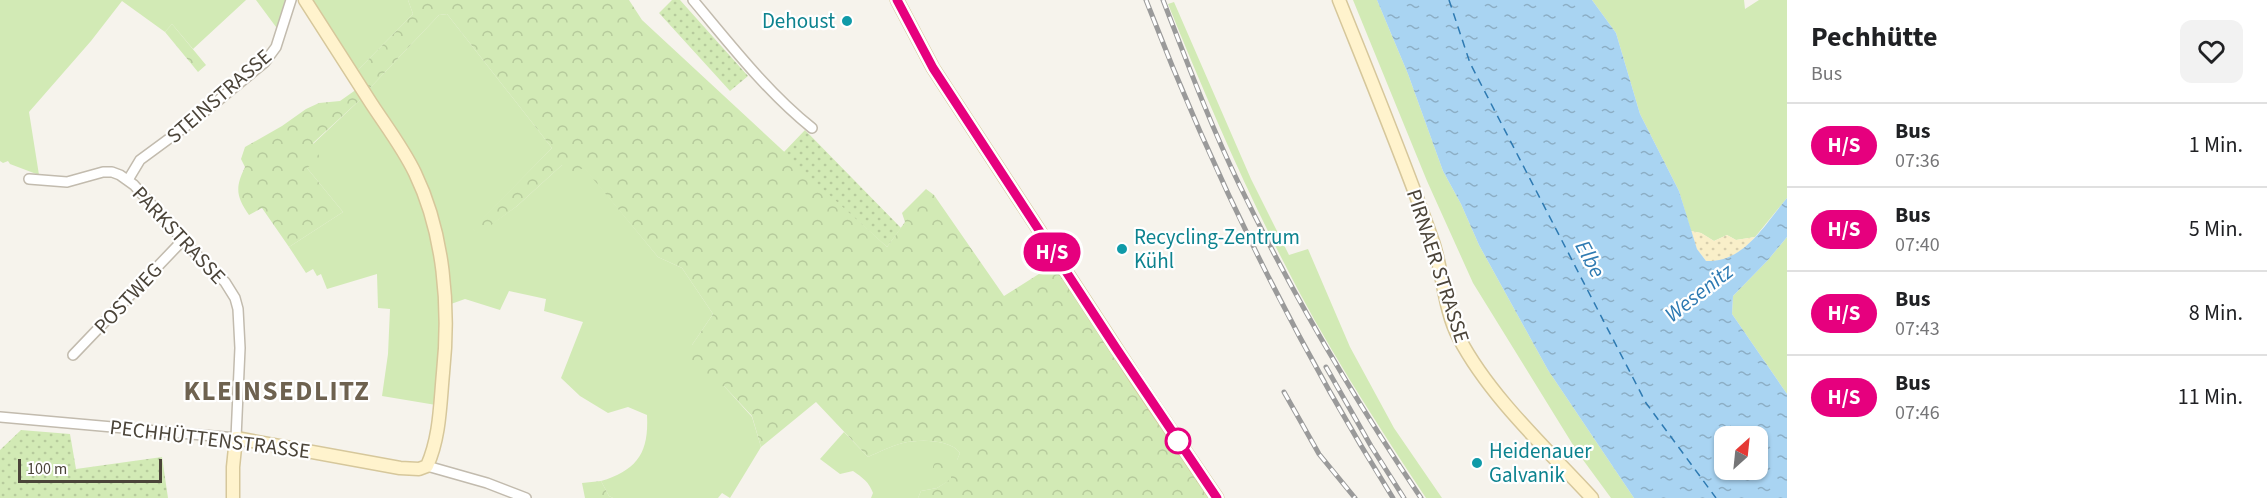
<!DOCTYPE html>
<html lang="de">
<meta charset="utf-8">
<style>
:root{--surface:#fff;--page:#f2f2f2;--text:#202124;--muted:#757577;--line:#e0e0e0}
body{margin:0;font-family:"Source Sans 3",sans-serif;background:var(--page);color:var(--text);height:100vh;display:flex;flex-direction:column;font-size:22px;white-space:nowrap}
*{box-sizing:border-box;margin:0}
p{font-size:20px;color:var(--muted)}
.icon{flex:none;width:33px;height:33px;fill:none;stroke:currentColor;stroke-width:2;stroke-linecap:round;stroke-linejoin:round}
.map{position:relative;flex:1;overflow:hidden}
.sheet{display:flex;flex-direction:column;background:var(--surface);width:480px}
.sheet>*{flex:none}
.badge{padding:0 12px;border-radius:20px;font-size:21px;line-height:39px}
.needle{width:39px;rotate:27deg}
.buttons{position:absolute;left:1714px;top:426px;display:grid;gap:12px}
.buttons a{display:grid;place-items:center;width:54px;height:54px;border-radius:12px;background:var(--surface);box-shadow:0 2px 4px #0004;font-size:30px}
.scale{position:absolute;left:18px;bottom:15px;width:144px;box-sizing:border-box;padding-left:6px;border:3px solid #4b4439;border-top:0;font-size:16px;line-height:21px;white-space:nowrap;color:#4b4439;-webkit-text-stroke:4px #fff;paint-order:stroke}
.map>.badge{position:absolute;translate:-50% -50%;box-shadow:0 0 0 3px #fff}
.round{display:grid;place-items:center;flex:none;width:63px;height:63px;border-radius:12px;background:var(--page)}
.summary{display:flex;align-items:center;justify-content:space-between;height:102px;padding:0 24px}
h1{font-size:28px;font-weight:700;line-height:45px}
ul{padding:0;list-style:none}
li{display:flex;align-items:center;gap:18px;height:84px;padding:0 24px;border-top:2px solid var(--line)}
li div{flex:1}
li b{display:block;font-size:22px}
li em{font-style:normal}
li .badge{min-width:66px;font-weight:700;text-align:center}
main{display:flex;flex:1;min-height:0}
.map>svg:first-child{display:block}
</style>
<main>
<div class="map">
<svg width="1787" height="498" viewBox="0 0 1787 498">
<defs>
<pattern id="forest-crowns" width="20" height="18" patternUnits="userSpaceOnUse" patternTransform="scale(1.5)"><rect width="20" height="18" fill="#d2eab5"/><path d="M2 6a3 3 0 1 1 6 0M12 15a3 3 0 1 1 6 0" fill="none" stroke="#b6ca9c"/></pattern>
<pattern id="sand-dots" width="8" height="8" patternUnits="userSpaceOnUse" patternTransform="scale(1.5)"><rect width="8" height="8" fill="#f9efc9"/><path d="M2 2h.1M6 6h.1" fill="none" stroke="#d7cead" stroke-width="1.8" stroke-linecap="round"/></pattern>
<pattern id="garden-dots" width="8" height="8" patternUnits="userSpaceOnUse" patternTransform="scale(1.5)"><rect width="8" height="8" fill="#d2eab5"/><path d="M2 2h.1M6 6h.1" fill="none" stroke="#b6ca9c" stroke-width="1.8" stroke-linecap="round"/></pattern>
<pattern id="water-ripples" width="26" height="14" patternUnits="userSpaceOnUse" patternTransform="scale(1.5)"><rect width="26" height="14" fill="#a9d4f2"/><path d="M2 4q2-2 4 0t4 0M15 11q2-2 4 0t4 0" fill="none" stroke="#8caec5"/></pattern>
</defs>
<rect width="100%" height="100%" fill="#f6f3ec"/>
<path fill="#d2eab5" d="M0,0H246L193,49L172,24L165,32L122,1L91,41L29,112L39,175L10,164L8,161L3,163L0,161Z
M256,0H285L279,31Z
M312,0H408L413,14L357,71Z
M1353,0H1377L1408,74L1443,171L1461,204L1479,245L1548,370L1634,498H1611L1578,453L1473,283L1427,181Z
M1592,0H1744L1745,9L1759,0H1787V198L1755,237L1736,240L1727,235L1714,241L1701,233L1691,231L1679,191L1640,114L1616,33Z
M1174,2L1251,179L1289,255L1308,249L1350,347L1394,428L1442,498H1426C1374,420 1323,341 1281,257C1239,175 1203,90 1168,4Z
M447,14L552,148L473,229L479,233L517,206L562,165L584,167L658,257L682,268L713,314L692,345L724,386L752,417L761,447L730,498L722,493L718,498H613L609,496L601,481C637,470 649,453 647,415L628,407L608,413L580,396L561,378L583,322L544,311L546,299L509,291L500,310L465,299L451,304C446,252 437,201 412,154C400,131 383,110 369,89L439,15Z
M362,98C376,118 392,138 403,159C445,238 445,319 436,405L382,396L388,354L390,309L378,308L377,274L327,289L321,274L317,276L313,269L306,273L289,247L343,212L307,168L313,144Z
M1787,237V394L1732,314L1733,296L1768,260Z
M844,432L868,457C879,452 891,446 903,443C918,439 951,439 960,453L951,475L952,479L937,488L921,491L918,498H871L873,493C869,482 863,478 853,471L840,474L820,459Z"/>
<path fill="url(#forest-crowns)" d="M408,0H629L642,20L887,247L905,222L902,213L926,189L934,195L1004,296L1053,265L1210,498H918L921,491L937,488L951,479V475L932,471L934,463L957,460L960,453C951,439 918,439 903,443C891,446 879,452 868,457L816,402L761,447L752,416L724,386L708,389L690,369L692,345L713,314L682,268L658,257L584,168L571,173L562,165L517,206L479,234L472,229L552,148L447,14L439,15L369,89L357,71L413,14Z
M172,24L206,65L198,72L165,32Z
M357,89L362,98L313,143L320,158L307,168L343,212L289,247L262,208L249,215C236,196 235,188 245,167L241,159L245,147L282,126L306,109L319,103L340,101Z
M601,481L609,496L613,498H585L582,483Z"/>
<path fill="url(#sand-dots)" d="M1691,231L1701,233L1714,241L1727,235L1736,240L1755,237C1741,253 1727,262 1706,261L1697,249Z"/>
<path fill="url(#garden-dots)" d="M672,0H680L748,76L730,91L659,13Z
M805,130L901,228L887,247L783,153Z
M21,430L70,434L76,469L162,457L168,498H0V450Z"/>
<path fill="url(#water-ripples)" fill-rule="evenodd" d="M1377,0H1592L1616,33L1640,114L1679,191L1697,249L1706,261C1744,263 1765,224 1787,198V237L1768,260L1733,296L1732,314L1787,394V498H1634L1548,370L1479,245L1461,204L1443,171L1408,74ZM1725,436H1758V470H1725Z"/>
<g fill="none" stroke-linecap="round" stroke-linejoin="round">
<path stroke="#2e7ab2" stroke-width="1.5" stroke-dasharray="8 6" stroke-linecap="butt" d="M1449,0L1470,63L1646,403L1716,498"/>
<defs>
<path id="street" d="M693,0C730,44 767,92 812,128
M128,180L140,160L193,121L265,62L276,47L291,0
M73,355L183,240
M0,417L236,438L240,348L238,309L235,298L225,282L194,252L134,185L120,175L112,172H103L67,182L29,179
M427,466L487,483L526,498"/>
<path id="secondary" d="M897,0L933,68L1139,383L1217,498
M1339,0C1371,80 1404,160 1433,242C1443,272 1444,310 1459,338C1490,397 1547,449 1592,498
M233,498V467L236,438L400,468L419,469L427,466C440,437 440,405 443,373C450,307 444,233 415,173C403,148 386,126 371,103C349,69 327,34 305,0"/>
</defs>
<use href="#street" stroke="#c2bbae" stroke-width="12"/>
<use href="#secondary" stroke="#d6c79b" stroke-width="15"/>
<use href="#street" stroke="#fff" stroke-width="9"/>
<use href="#secondary" stroke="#fff3cd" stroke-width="12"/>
<defs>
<path id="rail" d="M1146,0C1213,174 1294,340 1393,498
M1163,0C1187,62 1210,124 1239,184C1292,294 1353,397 1421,498
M1326,367L1371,446L1404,498
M1284,392L1319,454L1355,498"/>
</defs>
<use href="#rail" stroke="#9a9a9a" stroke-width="5"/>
<use href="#rail" stroke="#fff" stroke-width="3" stroke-dasharray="9" stroke-linecap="butt"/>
</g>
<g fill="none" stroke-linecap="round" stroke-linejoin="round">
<defs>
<path id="line" d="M897,0L933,68L1116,348L1217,498"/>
</defs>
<use href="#line" stroke="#fff" stroke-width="14"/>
<use href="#line" stroke="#e6007e" stroke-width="9"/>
</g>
<g fill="#0f9aa8" stroke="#fff" stroke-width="2">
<circle cx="847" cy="21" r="6"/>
<circle cx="1122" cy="249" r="6"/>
<circle cx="1477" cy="463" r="6"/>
</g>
<circle fill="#fff" stroke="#e6007e" stroke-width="3" cx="1178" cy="441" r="12"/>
<g text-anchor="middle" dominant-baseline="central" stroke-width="4.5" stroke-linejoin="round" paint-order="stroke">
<g font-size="21" fill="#0d838f" stroke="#fff" text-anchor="start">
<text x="835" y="21" text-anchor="end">Dehoust</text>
<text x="1134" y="237">Recycling-Zentrum<tspan x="1134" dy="24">Kühl</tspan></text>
<text x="1489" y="451">Heidenauer<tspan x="1489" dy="24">Galvanik</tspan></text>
</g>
<g font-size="21" fill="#4b4439" stroke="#fff">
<text transform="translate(219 96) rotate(-41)">STEINSTRASSE</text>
<text transform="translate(179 235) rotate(47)">PARKSTRASSE</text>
<text transform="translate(1438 266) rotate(72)">PIRNAER STRASSE</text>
<text transform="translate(128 298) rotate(-47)">POSTWEG</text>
<text transform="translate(210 439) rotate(7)">PECHHÜTTENSTRASSE</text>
</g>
<g font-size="22" font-style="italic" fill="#2e7ab2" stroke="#fff">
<text transform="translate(1590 259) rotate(62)">Elbe</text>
<text transform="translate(1699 293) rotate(-38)">Wesenitz</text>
</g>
<g font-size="27" font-weight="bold" letter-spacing="1.5" fill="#6e6250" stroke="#fff">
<text x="277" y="391">KLEINSEDLITZ</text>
</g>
</g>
</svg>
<div class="buttons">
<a><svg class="needle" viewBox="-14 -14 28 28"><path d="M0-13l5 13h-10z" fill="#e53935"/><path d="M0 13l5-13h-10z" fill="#757577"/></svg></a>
</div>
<div class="scale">100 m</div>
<b class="badge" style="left:1052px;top:252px;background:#e6007e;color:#fff">H/S</b>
</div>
<section class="sheet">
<div class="summary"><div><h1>Pechhütte</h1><p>Bus</p></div><a class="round"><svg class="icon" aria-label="heart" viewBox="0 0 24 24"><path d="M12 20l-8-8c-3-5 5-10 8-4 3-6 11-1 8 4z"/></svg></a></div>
<ul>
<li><span class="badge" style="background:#e6007e;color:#fff">H/S</span><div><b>Bus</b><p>07:36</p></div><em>1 Min.</em></li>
<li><span class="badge" style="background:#e6007e;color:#fff">H/S</span><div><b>Bus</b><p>07:40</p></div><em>5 Min.</em></li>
<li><span class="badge" style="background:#e6007e;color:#fff">H/S</span><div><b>Bus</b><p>07:43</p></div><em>8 Min.</em></li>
<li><span class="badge" style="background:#e6007e;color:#fff">H/S</span><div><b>Bus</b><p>07:46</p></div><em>11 Min.</em></li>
</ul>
</section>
</main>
